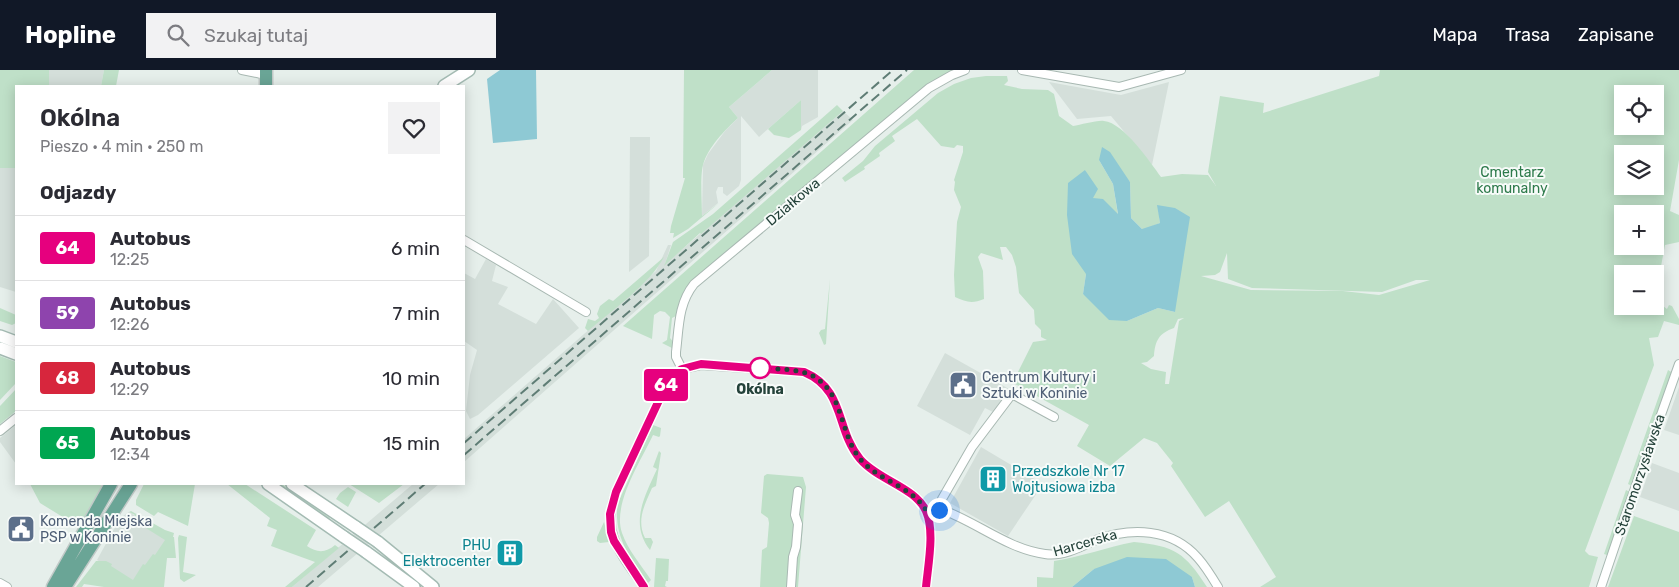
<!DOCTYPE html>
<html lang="pl">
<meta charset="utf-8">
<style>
:root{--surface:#fff;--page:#f2f2f3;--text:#2b2b33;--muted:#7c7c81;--line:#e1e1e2;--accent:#111827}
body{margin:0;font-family:Rubik,sans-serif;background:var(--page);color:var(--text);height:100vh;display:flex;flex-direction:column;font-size:19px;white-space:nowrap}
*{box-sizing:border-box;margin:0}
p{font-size:16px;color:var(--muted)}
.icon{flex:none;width:28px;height:28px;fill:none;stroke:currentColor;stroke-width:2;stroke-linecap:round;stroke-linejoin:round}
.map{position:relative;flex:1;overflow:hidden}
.sheet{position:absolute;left:15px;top:15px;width:450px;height:400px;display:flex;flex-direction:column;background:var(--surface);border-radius:0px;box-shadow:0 2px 12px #0003}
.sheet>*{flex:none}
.badge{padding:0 10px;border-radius:4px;font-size:18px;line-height:32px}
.tools{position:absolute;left:1614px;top:15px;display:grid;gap:10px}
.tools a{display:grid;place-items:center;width:50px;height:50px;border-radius:0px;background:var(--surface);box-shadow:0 2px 12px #0003;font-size:25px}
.you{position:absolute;width:25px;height:25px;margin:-12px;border:4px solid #fff;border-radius:50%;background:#1a73e8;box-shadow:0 0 0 8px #1a73e833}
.map>.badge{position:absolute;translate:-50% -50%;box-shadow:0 0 0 2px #fff}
h2{padding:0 25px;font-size:19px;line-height:45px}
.round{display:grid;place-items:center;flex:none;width:52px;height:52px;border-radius:0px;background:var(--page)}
.head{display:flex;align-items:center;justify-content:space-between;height:85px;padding:0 25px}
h1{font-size:24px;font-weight:600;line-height:38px}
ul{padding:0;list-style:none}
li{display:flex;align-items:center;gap:15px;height:65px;padding:0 25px;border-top:1px solid var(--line)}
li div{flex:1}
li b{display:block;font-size:19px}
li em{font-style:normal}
li .badge{min-width:55px;font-weight:700;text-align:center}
header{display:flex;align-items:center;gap:30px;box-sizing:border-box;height:70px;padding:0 25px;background:var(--accent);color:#fff}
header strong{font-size:24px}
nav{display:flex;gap:28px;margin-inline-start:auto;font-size:18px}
.search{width:350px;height:45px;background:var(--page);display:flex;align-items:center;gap:12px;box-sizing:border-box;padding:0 18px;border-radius:0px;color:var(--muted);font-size:19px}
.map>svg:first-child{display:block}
</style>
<header>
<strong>Hopline</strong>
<div class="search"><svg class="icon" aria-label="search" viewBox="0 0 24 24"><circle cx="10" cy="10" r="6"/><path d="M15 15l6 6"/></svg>Szukaj tutaj</div>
<nav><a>Mapa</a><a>Trasa</a><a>Zapisane</a></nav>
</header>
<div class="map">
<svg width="1679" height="517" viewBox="0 0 1679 517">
<rect width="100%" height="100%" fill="#e6efeb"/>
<path fill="#d4dfda" d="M49,0H104L101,16H49Z
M772,0H818V47L802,56L801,60V30L759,67L741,46V110L739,116L727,126L723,123V117H718L716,122L718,133L702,146L703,95L708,84L725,61L738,48L729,37Z
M1049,12L1121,25L1169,12L1152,95L1111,46L1077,49Z
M843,41L853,50L464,392V369L656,201L668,175H671L665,194Z
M630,67H650L649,186L629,202Z
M0,98H16V222L0,217Z
M486,189L496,195L492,211L508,217L498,234L536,254L553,229L579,258L478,345L470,349L466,341L470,305L477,280L464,271V203L475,209Z
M945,283L1009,319L993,342L985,338L970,365L917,336Z
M1679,317V365L1664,360Z
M16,355V394L0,372V368Z
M981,377L1043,414L1008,466L950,433Z
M1652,393L1679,403V441L1640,427Z
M413,414H439L318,517H292Z
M129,442L165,464L166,471L137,515L97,490L120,448Z"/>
<path fill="#bfe0c8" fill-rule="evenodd" d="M0,0H49V16H16V98H0Z
M104,0H119L116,16H101Z
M684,0H772L729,37L738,48C725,60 708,77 703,95C700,106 702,133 702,146L719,133L688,159L673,168L674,163H670L671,156L685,108H683Z
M914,0H956L932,12L695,208C685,220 679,230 676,246L672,248L670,268L674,273L672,278L662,273L667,270L670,247L665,242L660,241L654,245L652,269L623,256Z
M1380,0H1679V90L1670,141L1679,145V172L1665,175L1655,228V204H1622V236H1655V230L1667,239L1669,235L1672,236L1679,249V255L1664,251L1658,267L1649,268L1654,295L1585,481L1589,485L1598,487L1589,517H1260L1276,507L1229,431L1205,447L1171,396L1173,393L1157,373L1144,368L1110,396L1077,376L1089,355L1015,314V308L1033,272L1047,270L1041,267V260L1035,254L1034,240L1019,223L1016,197L1012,185L1006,177H1000L1003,190L981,183L978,187L983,201L984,229C972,234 966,232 955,227L954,205L957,152L961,137L954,120L955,112L954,110L963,82V76L957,75L954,78L941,76L917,49L892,66L895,71L879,83L880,86L864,97L865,99L845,112L842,108L863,91L875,76L938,23L954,14L971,8L986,6H1007L1008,11L1004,15L1022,19L1048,20L1054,24L1059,46L1073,56C1081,55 1097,50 1104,51C1124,53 1150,92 1161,107L1182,104L1208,105L1216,116L1208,102L1220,26L1264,33L1263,43L1379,6ZM1622,24H1655V56H1622ZM1622,84H1655V116H1622ZM1099,90L1130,112L1131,148L1143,160L1160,153L1158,136L1175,242L1158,238L1127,251L1083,224L1086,204L1085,100L1093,128L1118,145L1113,114ZM1622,144H1655V176H1622ZM1227,183L1228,209L1252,218L1382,222L1416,210H1438H1430L1379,225L1343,221L1251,220L1201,206L1215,205L1220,202ZM1184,248L1179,251L1169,314H1165L1166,302L1151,299L1141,293L1147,292L1154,286C1155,271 1159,263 1174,258L1178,249Z
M801,30V60L789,68L774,65L768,59Z
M837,35L843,41L701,164L700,163L664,196L673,172L713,144Z
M664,187C650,214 611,241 588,261L585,258L588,249L595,251L599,248L597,244L600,236L609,229L613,231Z
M830,209L826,274L824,275L819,263L821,260L825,259Z
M0,238L16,245V253L12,255L0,251Z
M0,286L16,292V313L0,330Z
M1668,300L1673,303L1632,416L1628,414Z
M16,319V341L0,354V336Z
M653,355L661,358L660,366L659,367L653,365C641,391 612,434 622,463C628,480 641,495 651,510L648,513C629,485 615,470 617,435Z
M659,381L661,383L656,416L652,418C645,434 636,450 645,468H651L653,472L650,480C629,453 645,426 657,399L653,397Z
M767,404L803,407L806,417L798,517H760L762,480L767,477L769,453L768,448L761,443L764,406Z
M30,414H102L99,422L79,457L40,433Z
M144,414H195L188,456L158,442L154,446L136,435V430Z
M227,414H245L316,460L307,476C317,483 326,483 335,475L339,478L292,517H285L315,492L271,476L277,460L267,456L270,448Z
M274,414H282L330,448L328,450Z
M349,414H404L379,433Z
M348,417L356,422L348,437L336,429L340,423Z
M1626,420L1630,422L1607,485L1604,484Z
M131,441L165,460L174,463L173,467H174L176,488H167L164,517H104L84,514L82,517H76L96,491H106L112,494L111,496L133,510L143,494L145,495L153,484L155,485L165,470L133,450L135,445L129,442Z
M1634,446L1679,462V517H1608Z
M604,452L609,472L600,473L597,471V467Z
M179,465L187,467L183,502L196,505L184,512L180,509L178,468Z
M1134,472C1175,476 1185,483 1207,517H1195L1192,507L1094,499L1072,517H1037V507L1053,508L1054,491C1081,487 1107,477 1134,472Z
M656,488L669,489L668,511H666L665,516L667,517H654Z"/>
<path fill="#8ec9d4" d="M500,0H536L537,69L493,73L487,9Z
M1102,77L1110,82L1130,112L1131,148L1142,159L1160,153L1157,135L1175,138L1190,147L1175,242L1158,238L1127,251L1109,250L1083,224L1086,204L1072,184L1067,145L1068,113L1085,100L1098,119L1093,128L1103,129L1118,144L1113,114L1099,90Z
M1127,487L1166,489L1192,507L1195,517H1072L1094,499Z"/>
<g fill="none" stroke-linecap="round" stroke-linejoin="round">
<defs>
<path id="street" d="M242,0L266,5
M1022,0L1119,17L1181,0
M464,170L586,242
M682,299L676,287V282C679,258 678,234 694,214L929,18L952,5L965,0
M0,361L16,348
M939,440L942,429L972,377L1012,324L1054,347
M927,442L935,440H943C978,453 1008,479 1045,484C1062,487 1081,477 1096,470C1131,457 1172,458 1198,488C1206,497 1212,507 1218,517
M0,513L7,517
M644,517C622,485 600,463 616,422L668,311L674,304L682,299L701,295L804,302C846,320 835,359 860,389C878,410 915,416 926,441C935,461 928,495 926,517
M791,517L793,487L796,477L798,454L795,445L798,421
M1601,517L1623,452L1679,294"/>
<path id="secondary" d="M444,16L469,0
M0,266L16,272
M0,278L16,284
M268,414L344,467
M292,414L356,457
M378,472L433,517
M366,482L414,517"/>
<path id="primary" d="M266,16V0
M53,517L111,414
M65,517L131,414"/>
</defs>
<use href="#street" stroke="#a8b8b2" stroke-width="10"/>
<use href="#secondary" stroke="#a4bbb3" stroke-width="14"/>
<use href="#primary" stroke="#c2cac8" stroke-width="15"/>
<use href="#street" stroke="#fff" stroke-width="8"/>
<use href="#secondary" stroke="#fff" stroke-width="11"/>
<use href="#primary" stroke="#6aa596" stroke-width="12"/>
<path stroke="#5f7d75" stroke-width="2" stroke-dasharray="10 5" stroke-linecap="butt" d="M464,373L893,0
M464,385L907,0
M306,517L425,414"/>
<defs>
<path id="secondary-bridge" d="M356,457L378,472
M344,467L366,482"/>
</defs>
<use href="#secondary-bridge" stroke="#a4bbb3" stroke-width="14" stroke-linecap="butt"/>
<use href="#secondary-bridge" stroke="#fff" stroke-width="11"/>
</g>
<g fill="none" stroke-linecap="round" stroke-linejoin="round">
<defs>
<path id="line" d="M644,517L614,471L611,462L610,444L616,422L668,311L674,304L682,299L701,294L804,302C846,320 835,359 860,389C878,410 915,417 926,441C935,461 928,495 926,517"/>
</defs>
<use href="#line" stroke="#fff" stroke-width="11"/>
<use href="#line" stroke="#e6007e" stroke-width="8"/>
<path stroke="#24423a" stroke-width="5" stroke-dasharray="0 9" d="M760,298C778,300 803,297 819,310C844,329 841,367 861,390C880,412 913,416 927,442L939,440"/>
</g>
<defs>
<symbol id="civic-square" viewBox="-11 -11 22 22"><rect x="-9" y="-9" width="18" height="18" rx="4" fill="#5c6f8a" stroke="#f7fbf9"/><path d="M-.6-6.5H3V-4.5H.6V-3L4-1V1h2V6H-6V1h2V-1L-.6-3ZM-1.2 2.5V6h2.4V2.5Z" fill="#fff"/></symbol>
<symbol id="building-square" viewBox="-11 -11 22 22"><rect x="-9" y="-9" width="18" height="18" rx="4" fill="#0f9aa8" stroke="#f7fbf9"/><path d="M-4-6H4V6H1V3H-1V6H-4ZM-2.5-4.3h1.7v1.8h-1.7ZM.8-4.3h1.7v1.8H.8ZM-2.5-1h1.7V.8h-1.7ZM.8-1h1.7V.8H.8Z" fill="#fff"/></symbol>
</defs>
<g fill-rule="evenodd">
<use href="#civic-square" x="947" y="299" width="32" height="32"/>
<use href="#building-square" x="977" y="393" width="32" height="32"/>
<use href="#civic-square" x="5" y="443" width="32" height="32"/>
<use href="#building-square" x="494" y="467" width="32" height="32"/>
</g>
<circle fill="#fff" stroke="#e6007e" stroke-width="2.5" cx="760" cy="298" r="10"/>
<g text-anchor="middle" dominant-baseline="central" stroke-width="4" stroke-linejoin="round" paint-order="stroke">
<g font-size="14" fill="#2d7a4b" stroke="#f7fbf9">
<text x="1512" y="102">Cmentarz<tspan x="1512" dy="16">komunalny</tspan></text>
</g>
<g font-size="14" fill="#24423a" stroke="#f7fbf9">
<text transform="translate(793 132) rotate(-40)">Działkowa</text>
<text transform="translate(1640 405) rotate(-71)">Staromorzysławska</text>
<text transform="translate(1085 473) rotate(-16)">Harcerska</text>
</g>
<g font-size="14" fill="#4e5e75" stroke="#f7fbf9" text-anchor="start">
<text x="982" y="307">Centrum Kultury i<tspan x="982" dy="16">Sztuki w Koninie</tspan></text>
<text x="40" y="451">Komenda Miejska<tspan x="40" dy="16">PSP w Koninie</tspan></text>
</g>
<g font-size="14" font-weight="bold" fill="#24423a" stroke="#f7fbf9">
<text x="760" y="319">Okólna</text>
</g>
<g font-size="14" fill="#0d838f" stroke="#f7fbf9" text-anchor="start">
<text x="1012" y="401">Przedszkole Nr 17<tspan x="1012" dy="16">Wojtusiowa izba</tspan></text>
<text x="491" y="475" text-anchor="end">PHU<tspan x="491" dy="16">Elektrocenter</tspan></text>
</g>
</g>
</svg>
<div class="tools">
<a><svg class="icon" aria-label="locate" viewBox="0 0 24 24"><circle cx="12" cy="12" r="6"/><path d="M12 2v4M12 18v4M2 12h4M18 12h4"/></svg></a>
<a><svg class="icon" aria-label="layers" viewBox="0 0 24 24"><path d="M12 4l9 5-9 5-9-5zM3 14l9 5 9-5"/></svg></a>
<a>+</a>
<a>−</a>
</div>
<div class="you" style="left:939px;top:440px"></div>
<b class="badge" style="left:666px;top:315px;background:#e6007e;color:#fff">64</b>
<section class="sheet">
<div class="head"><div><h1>Okólna</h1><p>Pieszo · 4 min · 250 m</p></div><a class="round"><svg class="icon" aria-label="heart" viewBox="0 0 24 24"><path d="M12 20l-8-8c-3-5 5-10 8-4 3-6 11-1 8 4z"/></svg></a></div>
<h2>Odjazdy</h2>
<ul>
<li><span class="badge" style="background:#e6007e;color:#fff">64</span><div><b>Autobus</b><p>12:25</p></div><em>6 min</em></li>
<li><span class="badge" style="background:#8e44ad;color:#fff">59</span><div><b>Autobus</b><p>12:26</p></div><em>7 min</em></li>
<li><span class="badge" style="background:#d7263d;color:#fff">68</span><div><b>Autobus</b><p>12:29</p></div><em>10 min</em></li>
<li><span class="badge" style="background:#00a651;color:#fff">65</span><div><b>Autobus</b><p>12:34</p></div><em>15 min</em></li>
</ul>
</section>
</div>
